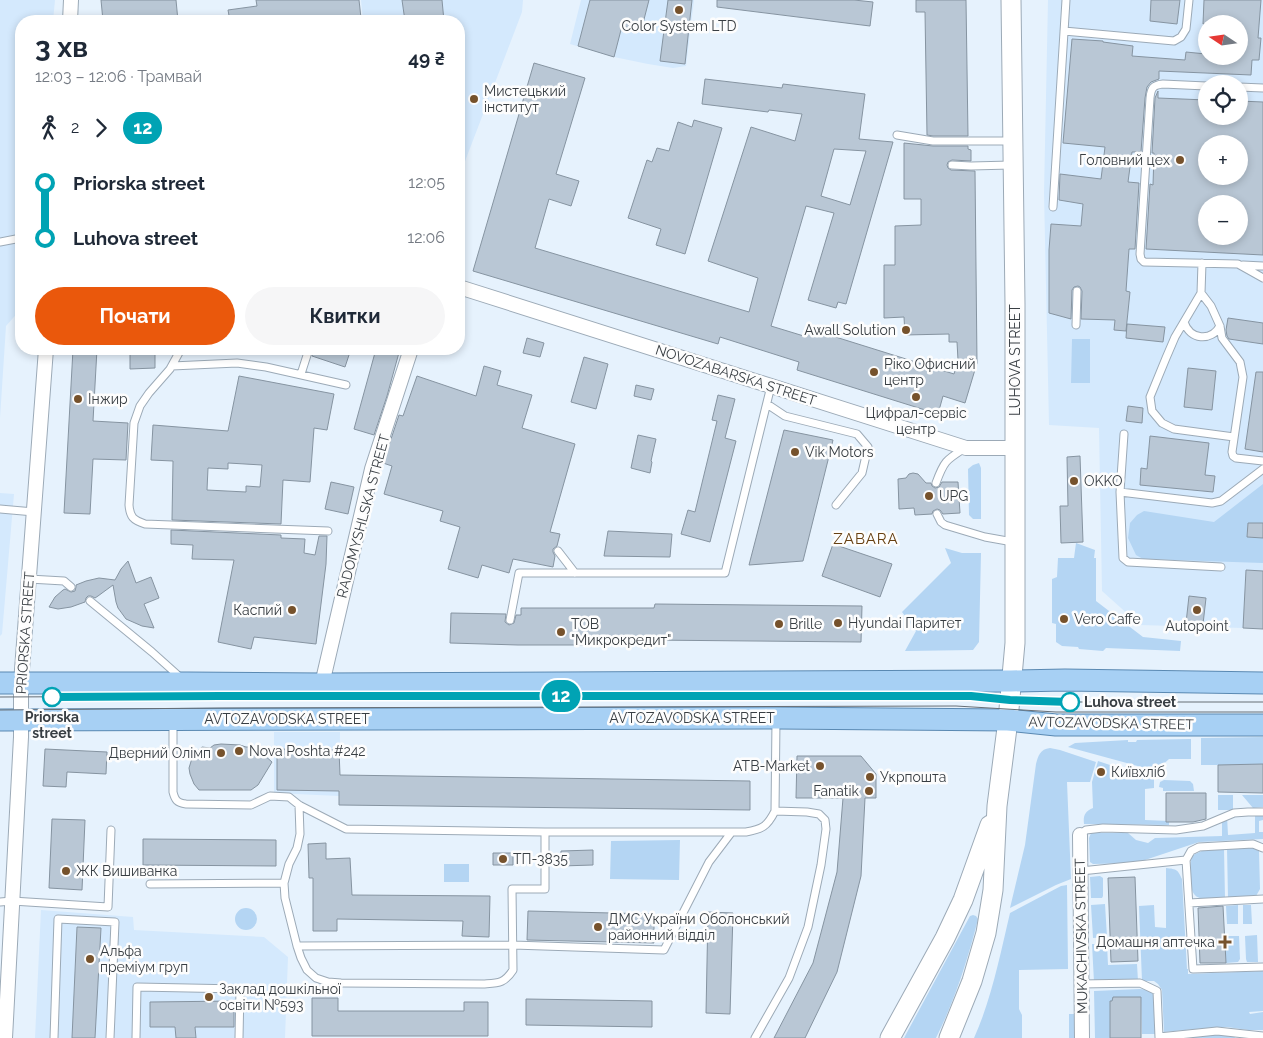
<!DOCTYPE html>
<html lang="uk">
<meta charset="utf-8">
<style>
:root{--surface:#fff;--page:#f6f6f7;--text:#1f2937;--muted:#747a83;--accent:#ea580c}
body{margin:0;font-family:Raleway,sans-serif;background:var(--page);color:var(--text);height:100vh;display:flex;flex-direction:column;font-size:19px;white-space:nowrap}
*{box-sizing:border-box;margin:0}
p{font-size:16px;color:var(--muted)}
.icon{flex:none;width:28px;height:28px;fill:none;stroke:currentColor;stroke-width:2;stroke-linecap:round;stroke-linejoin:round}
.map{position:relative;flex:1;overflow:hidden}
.sheet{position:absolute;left:15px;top:15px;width:450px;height:340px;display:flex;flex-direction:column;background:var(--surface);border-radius:20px;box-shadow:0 2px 8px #0003}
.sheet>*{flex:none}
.badge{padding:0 10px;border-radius:16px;font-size:18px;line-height:32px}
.needle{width:32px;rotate:283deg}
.fabs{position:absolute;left:1198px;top:15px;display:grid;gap:10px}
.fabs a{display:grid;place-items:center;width:50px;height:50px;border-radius:50%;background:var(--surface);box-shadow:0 2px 8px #0003;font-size:25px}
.map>.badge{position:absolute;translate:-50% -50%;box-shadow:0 0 0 2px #fff}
.legs{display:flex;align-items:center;gap:8px;height:55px;padding:0 20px;font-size:16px}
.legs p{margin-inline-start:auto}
.summary{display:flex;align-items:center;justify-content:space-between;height:85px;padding:0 20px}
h1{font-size:28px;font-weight:700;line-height:38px}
.primary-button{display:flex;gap:10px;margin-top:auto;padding:10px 20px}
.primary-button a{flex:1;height:58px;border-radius:30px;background:var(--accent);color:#fff;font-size:20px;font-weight:700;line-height:58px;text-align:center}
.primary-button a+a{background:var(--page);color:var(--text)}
ul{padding:0 20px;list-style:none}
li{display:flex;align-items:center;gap:18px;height:55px;font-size:19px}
li i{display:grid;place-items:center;width:8px;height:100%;margin:0 6px;background:currentColor}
li i::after{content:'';width:12px;height:12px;margin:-6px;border:4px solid;border-radius:50%;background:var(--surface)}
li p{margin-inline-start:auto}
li:first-child i{background:linear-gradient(#0000 50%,currentColor 0)}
li:last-child i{background:linear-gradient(currentColor 50%,#0000 0)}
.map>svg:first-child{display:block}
</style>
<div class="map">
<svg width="1263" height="1038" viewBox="0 0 1263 1038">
<rect width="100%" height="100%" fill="#e6f2fd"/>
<path fill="#d4e9fd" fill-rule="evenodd" d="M0,0H55L53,21H21V309L6,326L0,418Z
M361,0H523L522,12L459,177V21H363Z
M581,0H694L686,66L673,68L648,64L614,57L570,44Z
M1048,0H1263V571L1246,570L1243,628L1140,625L1102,591L1099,428L1049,425L1044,193ZM1206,24H1239V56H1206ZM1206,84H1239V116H1206ZM1206,144H1239V176H1206ZM1206,204H1239V236H1206Z
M0,493L14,494L2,634L0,636Z
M274,732H340L339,796L274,793Z
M41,910L133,917L134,930L264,937L288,957L285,1038H35Z"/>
<path fill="#b4d5f3" d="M1072,339H1090V383H1071Z
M979,463L981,468V519H973L969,515L968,469L973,465Z
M1263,484V523H1248L1247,537L1263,538V563L1143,559L1136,555L1128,538L1130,523L1137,515L1144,511L1214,522Z
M1076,543L1095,550L1094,558H1096V601L1143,637L1181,641L1180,651L1106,648L1103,651L1079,649L1078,647L1062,646L1056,642V624L1052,623V579L1057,577L1058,558H1074Z
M945,548L962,553H981L979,642L973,650L905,651L916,631L902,612L951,563Z
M1263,737V765H1201V738Z
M1191,739V759H1169L1156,771L1068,747L1075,743L1128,740V742H1136L1137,740Z
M1050,748L1060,750L1096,762L1090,782H1067L1071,879L1056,885L1010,908L1025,845L1036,764C1038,756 1040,749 1050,748Z
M1098,761L1110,765L1131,774L1154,778V788L1145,789V820L1169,821V825L1084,824C1083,816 1085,811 1093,808L1092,782Z
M1164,780L1190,781L1193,784L1194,791H1163V788L1159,787L1160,782Z
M1218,795H1233V810H1218Z
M1242,795H1263V807L1253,808Z
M1222,816H1227L1228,835L1255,833V816H1263V820L1259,821V832H1263V839L1199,842L1136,863L1093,864L1090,862L1089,838L1091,833H1128L1136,840L1148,843L1155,838L1222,836Z
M680,840L679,880L610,879L611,841Z
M1251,847L1259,851L1260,889L1256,896L1228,898L1227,848Z
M1224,849L1225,898C1217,898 1199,902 1194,894C1191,890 1191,883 1191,878C1191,870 1189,862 1193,855L1204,850Z
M444,864H469V882H444Z
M1166,868C1177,869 1178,870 1182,879L1187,969H1188V974L1263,971V1011L1249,1012L1250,1014L1263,1012V1030H1248L1227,1027H1218L1164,1032L1162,990L1158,984L1154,981H1142L1139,906L1154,905L1155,927L1166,928Z
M1100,876L1103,878V896L1102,898H1091L1090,877Z
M1067,885L1068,969L1019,970V1009L1022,1015V1038H974C992,998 1000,955 1010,913L1061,886Z
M1105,904L1107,937L1093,938L1091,905Z
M1238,905V924H1227L1226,906Z
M1243,905H1251L1252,924H1243Z
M235 919a11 11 0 1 1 22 0a11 11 0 1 1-22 0Z
M973,915L976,916L978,919C968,959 955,1000 936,1038H904L970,916Z
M1257,935L1258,962H1247L1246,959L1245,936Z
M1225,936H1239L1240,959L1238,962L1226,963Z
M1092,944H1107L1108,965L1137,964L1138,981L1094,982Z
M1140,989L1148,990L1154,995L1156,1034H1142L1141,997L1113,998V1001H1110V1038H1095L1094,991Z
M1069,1014H1074L1075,1038H1069Z
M1223,1034L1234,1036L1235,1038H1179Z"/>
<path fill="#b9c7d5" stroke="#8694a1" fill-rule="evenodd" d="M101,0H176L178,21H103Z
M256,0H359L361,18L338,21H230L228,10L257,6Z
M402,0H442L444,21H405Z
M590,0H649L641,31L622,26L614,57L578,46Z
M668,0H692L685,64L660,61Z
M717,0H854L873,2L870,26L717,7Z
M916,0H966L968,136H933L927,135L925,12H916Z
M1151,0H1180L1177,24L1150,21Z
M1204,0H1261L1258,38H1261L1259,60H1252L1251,75L1159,71V79L1151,82L1147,87L1145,98L1141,152H1132L1128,182L1139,183L1135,249H1129L1126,291L1130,292L1126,331L1114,330L1115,320L1081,319L1082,291L1080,287L1078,286L1074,287L1072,290L1071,319L1049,313V250L1051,224L1081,226L1083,204L1059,200L1060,174L1101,179L1105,147L1063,143L1072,39L1103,41V42L1133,46L1132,56L1185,60L1186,52L1206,54V56H1239V24H1203Z
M534,63L585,78L556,174L579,181L571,206L549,199L535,248L749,312L758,278L708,261L751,127L795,141L802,114L769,110L768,112L702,104L705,79L782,88L783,84L865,94L859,139L893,142L846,304L838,302L836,308L808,300L834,213L806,206L771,326L807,337L810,329L954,374L958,360L957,342H949V334L905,335L904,317L884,318V265H895V226L921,225V199H904V143L933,146H968V149L971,150V161L952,160L948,162L947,165L948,168L951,170L975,171L977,363L965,403L943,396L938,414L797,370L799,362L720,337L718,344L473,271ZM834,149L866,151L850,205L821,196Z
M1158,91V98L1206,100V116H1239V101L1263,102V255L1146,249L1150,184L1153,185L1154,153H1152L1155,98ZM1206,144H1239V176H1206ZM1206,204H1239V236H1206Z
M694,120L722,128L685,254L656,245L661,229L628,218L647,160L652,162L657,148L669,151L678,122L692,127Z
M1228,318L1263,323V344L1229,339L1227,336L1226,330Z
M1127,324L1165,327L1163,342L1126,338Z
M527,338L544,343L540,357L523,353Z
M73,349H97L93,421L128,423L126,460L93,459L90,514L64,513Z
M130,349H155V368L130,369Z
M314,349H351L345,367L312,356Z
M376,349H400L387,396L374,435L354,429Z
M584,357L608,364L596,409L571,402Z
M484,366L501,371L497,385L532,395L522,428L575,444L550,532L560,534L557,546L553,549V552L555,556L553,567L513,559L509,573L482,565L478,578L448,569L460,527L440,521L443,511L384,494L392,466L383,463L399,415L403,416L417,376L476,396Z
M1188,368L1216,371L1212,410L1184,407Z
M1256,372H1263V452L1245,449Z
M239,376L334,394L327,430L314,428L310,482L283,480L281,524L172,520L173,461L151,460L153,425L228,431ZM228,463L262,465L260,487L246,486V492L207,490L208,468L228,469Z
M636,385L654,389L651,400L634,396Z
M718,395L735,399L725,438L736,441L710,542L681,534L688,510L695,512L717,421L712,420Z
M1128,406L1143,408L1142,423L1126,421Z
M784,430L833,440L803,561L749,565Z
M638,435L656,439L651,461L652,462L650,473L631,468Z
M1150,436L1209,443L1205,475L1215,476L1213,492L1140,485L1141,468L1147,469Z
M1080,456L1083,542L1061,543L1060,506H1068L1067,457Z
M913,473L918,474L926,483H931L932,486L935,488L939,487L942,482H958L960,513L943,514L940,510L937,509L933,511L932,514L915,515L914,508L899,509L898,479L906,478L909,474Z
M331,482L354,487L348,514L325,509Z
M1248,523H1263V538L1247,537Z
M171,530L281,535V538L305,539L304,553L315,555L319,536H327L326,564L316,644L254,637L251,649L218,642L234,560L192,559L193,545L171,544Z
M608,531L672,534L670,557L604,556Z
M833,544L892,564L880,597L822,576Z
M128,561L136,583L151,577L159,598L144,604L154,628L142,626L126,619L118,608L116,602L113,585L98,596L95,598L91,596H88L86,598L85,602L71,607L58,609L49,607L55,597L63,590L65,589L71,592L75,591L76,587V585L86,581L99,578L115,580L121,569Z
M1246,570L1263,571V629L1243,628Z
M1189,596L1206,598L1203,624L1186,623Z
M655,604L862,606L861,642L646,640V645H518L450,643L451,613L506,614L505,622L509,625L514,623L516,615H521V608H654Z
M221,744L240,745L246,747H255L272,762L258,785L251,790H199L194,784L190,774L189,768L193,755L202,747L210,748L214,745Z
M45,749L107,752L106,774L67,772L66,787L43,786Z
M277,749L339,750L340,775L750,781V810L339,805V791L277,790Z
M797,756H861L876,774V798H865L861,876L837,972L805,1038H774L813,963L837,872L843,798H796Z
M1263,764V793L1218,792V765Z
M1166,793H1206V819L1193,822H1166Z
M52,819L85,820L82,890L49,888Z
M143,839L276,840V866L143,865Z
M326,843V859L350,858L352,895L490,896L489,937L462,936L463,921L337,919V931H313V878H309L308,844Z
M593,850V865L561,866V851Z
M493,853H513V865H493Z
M1135,877L1138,961L1111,962L1108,878Z
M1223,906L1226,963H1200L1198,908Z
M528,911L654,914V943L527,940Z
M708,912L733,913L730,1014L706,1013Z
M77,927L101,928L95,1038H72Z
M1113,997H1141V1038H1110V1001H1112Z
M312,998H338V1011H464V1002H488V1036H312Z
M526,999L652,1001V1027L526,1025Z
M234,1001V1027H195L196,1038H176L175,1027H150V1002Z"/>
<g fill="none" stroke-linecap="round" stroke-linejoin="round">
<defs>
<path id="lane" d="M1064,31L1174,41L1181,37L1186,29L1189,0
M1206,86L1163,84C1153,85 1151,88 1150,98L1140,254L1141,259L1144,262L1238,264L1263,278
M1239,87L1263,88
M897,135L933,141H1011
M952,165L971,166L1011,165
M1053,207L1066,0
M0,242L21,238
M1202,263L1201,293L1211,306L1220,326L1222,338L1240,362L1243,377L1232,452L1233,456L1236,458L1263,461
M1243,265L1263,266
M1201,293L1175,337L1166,358L1150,397L1152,411L1162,423L1174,429L1234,437
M1184,322C1190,340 1211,342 1220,326
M1076,325L1077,291
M181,349L170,369L149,393L140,406L134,423L129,505C130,517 133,520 145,524L328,531
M172,366L237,363L266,367L346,385
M301,374L309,349
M767,404L785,416L857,434L868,447L862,473L836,505
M1124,434L1120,492L1123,558L1128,562L1221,567
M936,483C944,461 946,460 965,448
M1120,492L1212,503L1221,501L1263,469
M0,509L34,512
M937,514L941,522L945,525L985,537L1013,542
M558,551L575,573
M29,579L64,581L71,587
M90,601L152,652L181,678
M510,620L519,573H725L771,386
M173,723V792C175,800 177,803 186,804L251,805L270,796L289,797L299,805L346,829L545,832H746C762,829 767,827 775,811L776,721
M299,805L300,834L297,848L289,864L284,883L285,898L297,946L301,958L307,970L316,978L328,982L341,983L483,984C498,983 504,984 513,970L512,889H545V832
M1080,835L1086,830L1103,828L1176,830L1203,826L1234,813L1248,812H1263
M1186,860L1191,851L1199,847L1253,844L1263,848
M1081,871L1186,860L1193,969L1263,967
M150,884L284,883
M0,902L12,901L108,907L111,830
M1189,903L1263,899
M297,946L513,945L664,950L709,862L731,833
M1081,984L1140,983L1157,991L1159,1037L1217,1031L1263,1036
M54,1038L58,919L115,922L110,1038
M136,1038L137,987L240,989L239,1038
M755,1038L789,978L808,927L821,865L826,829L825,820L819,814L807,812L775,811"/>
<path id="street" d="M70,21L71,0
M459,287L966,448H1015
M322,684L372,469L411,349
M1080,835L1082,1038
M5,1038L21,737V683L46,349"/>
<path id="secondary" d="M890,1038L945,938L963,900L990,825
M949,1038L972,981L986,933L993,890L997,806L1008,720L1015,643V304L1011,0"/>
<path id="primary" d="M0,683H187L322,684L1011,681L1065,680L1263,683
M0,720L776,718L1008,720L1056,725H1263"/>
</defs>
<use href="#lane" stroke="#9caab7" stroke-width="9"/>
<use href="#street" stroke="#9caab7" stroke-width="16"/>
<use href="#secondary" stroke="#9caab7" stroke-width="21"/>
<use href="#primary" stroke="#5a89b2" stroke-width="23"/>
<use href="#lane" stroke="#fff" stroke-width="7"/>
<use href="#street" stroke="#fff" stroke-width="14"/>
<use href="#secondary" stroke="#fff" stroke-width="19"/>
<use href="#primary" stroke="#a7d0f4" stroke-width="21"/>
<path stroke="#676e75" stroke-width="1" d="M0,697L221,696H971L1057,702H1263
M0,710L220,708L956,706L1056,712H1263"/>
</g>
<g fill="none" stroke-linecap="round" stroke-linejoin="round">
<defs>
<path id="line-1" d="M52,697L220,696H971L1010,700L1070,702"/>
</defs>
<use href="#line-1" stroke="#fff" stroke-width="11"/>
<use href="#line-1" stroke="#00a3b4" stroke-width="8"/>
</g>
<g fill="#76522c" stroke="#fdfdfd" stroke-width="2">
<circle cx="679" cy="10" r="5"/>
<circle cx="474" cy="99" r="5"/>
<circle cx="1180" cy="160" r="5"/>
<circle cx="906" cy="330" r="5"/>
<circle cx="874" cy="372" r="5"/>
<circle cx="916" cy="397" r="5"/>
<circle cx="78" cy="399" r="5"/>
<circle cx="795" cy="452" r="5"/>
<circle cx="1074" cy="481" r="5"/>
<circle cx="929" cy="496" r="5"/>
<circle cx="292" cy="610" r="5"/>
<circle cx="1197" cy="610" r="5"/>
<circle cx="1064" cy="619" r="5"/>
<circle cx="838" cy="623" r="5"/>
<circle cx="779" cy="624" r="5"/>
<circle cx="561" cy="632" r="5"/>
<circle cx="239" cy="751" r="5"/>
<circle cx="221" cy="753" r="5"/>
<circle cx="820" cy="766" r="5"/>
<circle cx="1101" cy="772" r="5"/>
<circle cx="870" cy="777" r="5"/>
<circle cx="869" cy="791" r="5"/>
<circle cx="503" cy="859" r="5"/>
<circle cx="66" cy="871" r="5"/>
<circle cx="598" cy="927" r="5"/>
<path d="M1222.5 934.5h5v5h5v5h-5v5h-5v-5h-5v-5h5z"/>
<circle cx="90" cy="959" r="5"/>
<circle cx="209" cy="997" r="5"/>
</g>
<g fill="#fff" stroke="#00a3b4" stroke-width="2.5">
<circle cx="52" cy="697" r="9"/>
<circle cx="1070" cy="702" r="9"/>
</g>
<g text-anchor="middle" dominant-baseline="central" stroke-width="5" stroke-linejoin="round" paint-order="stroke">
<g font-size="14" fill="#383e43" stroke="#fdfdfd" text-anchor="start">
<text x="679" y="26" text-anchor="middle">Color System LTD</text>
<text x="484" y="91">Мистецький<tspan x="484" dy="16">інститут</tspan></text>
<text x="1170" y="160" text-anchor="end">Головний цех</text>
<text x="896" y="330" text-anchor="end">Awall Solution</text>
<text x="884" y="364">Ріко Офисний<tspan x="884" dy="16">центр</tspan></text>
<text x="88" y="399">Інжир</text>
<text x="916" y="413" text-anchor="middle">Цифрал-сервіс<tspan x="916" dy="16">центр</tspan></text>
<text x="805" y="452">Vik Motors</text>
<text x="1084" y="481">OKKO</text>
<text x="939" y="496">UPG</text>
<text x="282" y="610" text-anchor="end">Каспий</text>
<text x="1074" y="619">Vero Caffe</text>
<text x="848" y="623">Hyundai Паритет</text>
<text x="571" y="624">ТОВ<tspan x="571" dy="16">"Микрокредит"</tspan></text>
<text x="789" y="624">Brille</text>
<text x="1197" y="626" text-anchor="middle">Autopoint</text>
<text x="249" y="751">Nova Poshta #242</text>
<text x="211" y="753" text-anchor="end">Дверний Олімп</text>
<text x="810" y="766" text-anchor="end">ATB-Market</text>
<text x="1111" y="772">Київхліб</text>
<text x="880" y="777">Укрпошта</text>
<text x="859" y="791" text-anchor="end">Fanatik</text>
<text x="513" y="859">ТП-3835</text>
<text x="76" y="871">ЖК Вишиванка</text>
<text x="608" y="919">ДМС України Оболонський<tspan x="608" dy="16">районний відділ</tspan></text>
<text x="1215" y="942" text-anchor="end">Домашня аптечка</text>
<text x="100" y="951">Альфа<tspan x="100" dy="16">преміум груп</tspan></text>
<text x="219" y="989">Заклад дошкільної<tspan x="219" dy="16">освіти №593</tspan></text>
</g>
<g font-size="14" fill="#383e43" stroke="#fdfdfd">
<text transform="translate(1015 360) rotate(-90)">LUHOVA STREET</text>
<text transform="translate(736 375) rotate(18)">NOVOZABARSKA STREET</text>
<text transform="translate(363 516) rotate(-75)">RADOMYSHLSKA STREET</text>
<text transform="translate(25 633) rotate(-86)">PRIORSKA STREET</text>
<text x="692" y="718">AVTOZAVODSKA STREET</text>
<text x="287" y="719">AVTOZAVODSKA STREET</text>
<text transform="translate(1111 723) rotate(1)">AVTOZAVODSKA STREET</text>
<text transform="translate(1081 936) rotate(-91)">MUKACHIVSKA STREET</text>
</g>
<g font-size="14" font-weight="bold" fill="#383e43" stroke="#fdfdfd" text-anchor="start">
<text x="1084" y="702">Luhova street</text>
<text x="52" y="717" text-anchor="middle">Priorska<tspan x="52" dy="16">street</tspan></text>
</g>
<g font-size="15" letter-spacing="1" fill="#674012" stroke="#fdfdfd">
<text x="866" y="539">ZABARA</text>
</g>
</g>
</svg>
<div class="fabs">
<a><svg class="needle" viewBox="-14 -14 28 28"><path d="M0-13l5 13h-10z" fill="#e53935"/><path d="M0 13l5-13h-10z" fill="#747a83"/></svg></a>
<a><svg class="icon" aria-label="locate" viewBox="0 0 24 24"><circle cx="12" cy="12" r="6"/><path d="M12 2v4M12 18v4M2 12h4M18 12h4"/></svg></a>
<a>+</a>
<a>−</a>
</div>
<b class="badge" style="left:561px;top:696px;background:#00a3b4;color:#fff">12</b>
<section class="sheet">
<div class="summary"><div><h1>3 хв</h1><p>12:03 – 12:06 · Трамвай</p></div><b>49 ₴</b></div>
<div class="legs"><svg class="icon" aria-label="walk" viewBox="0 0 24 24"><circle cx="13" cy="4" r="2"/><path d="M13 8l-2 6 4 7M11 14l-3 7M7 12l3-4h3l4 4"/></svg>2<svg class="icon" aria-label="forward" viewBox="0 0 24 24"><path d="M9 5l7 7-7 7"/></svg><b class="badge" style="background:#00a3b4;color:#fff">12</b></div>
<ul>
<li><i style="color:#00a3b4"></i><b>Priorska street</b><p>12:05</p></li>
<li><i style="color:#00a3b4"></i><b>Luhova street</b><p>12:06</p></li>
</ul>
<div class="primary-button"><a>Почати</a><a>Квитки</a></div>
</section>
</div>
